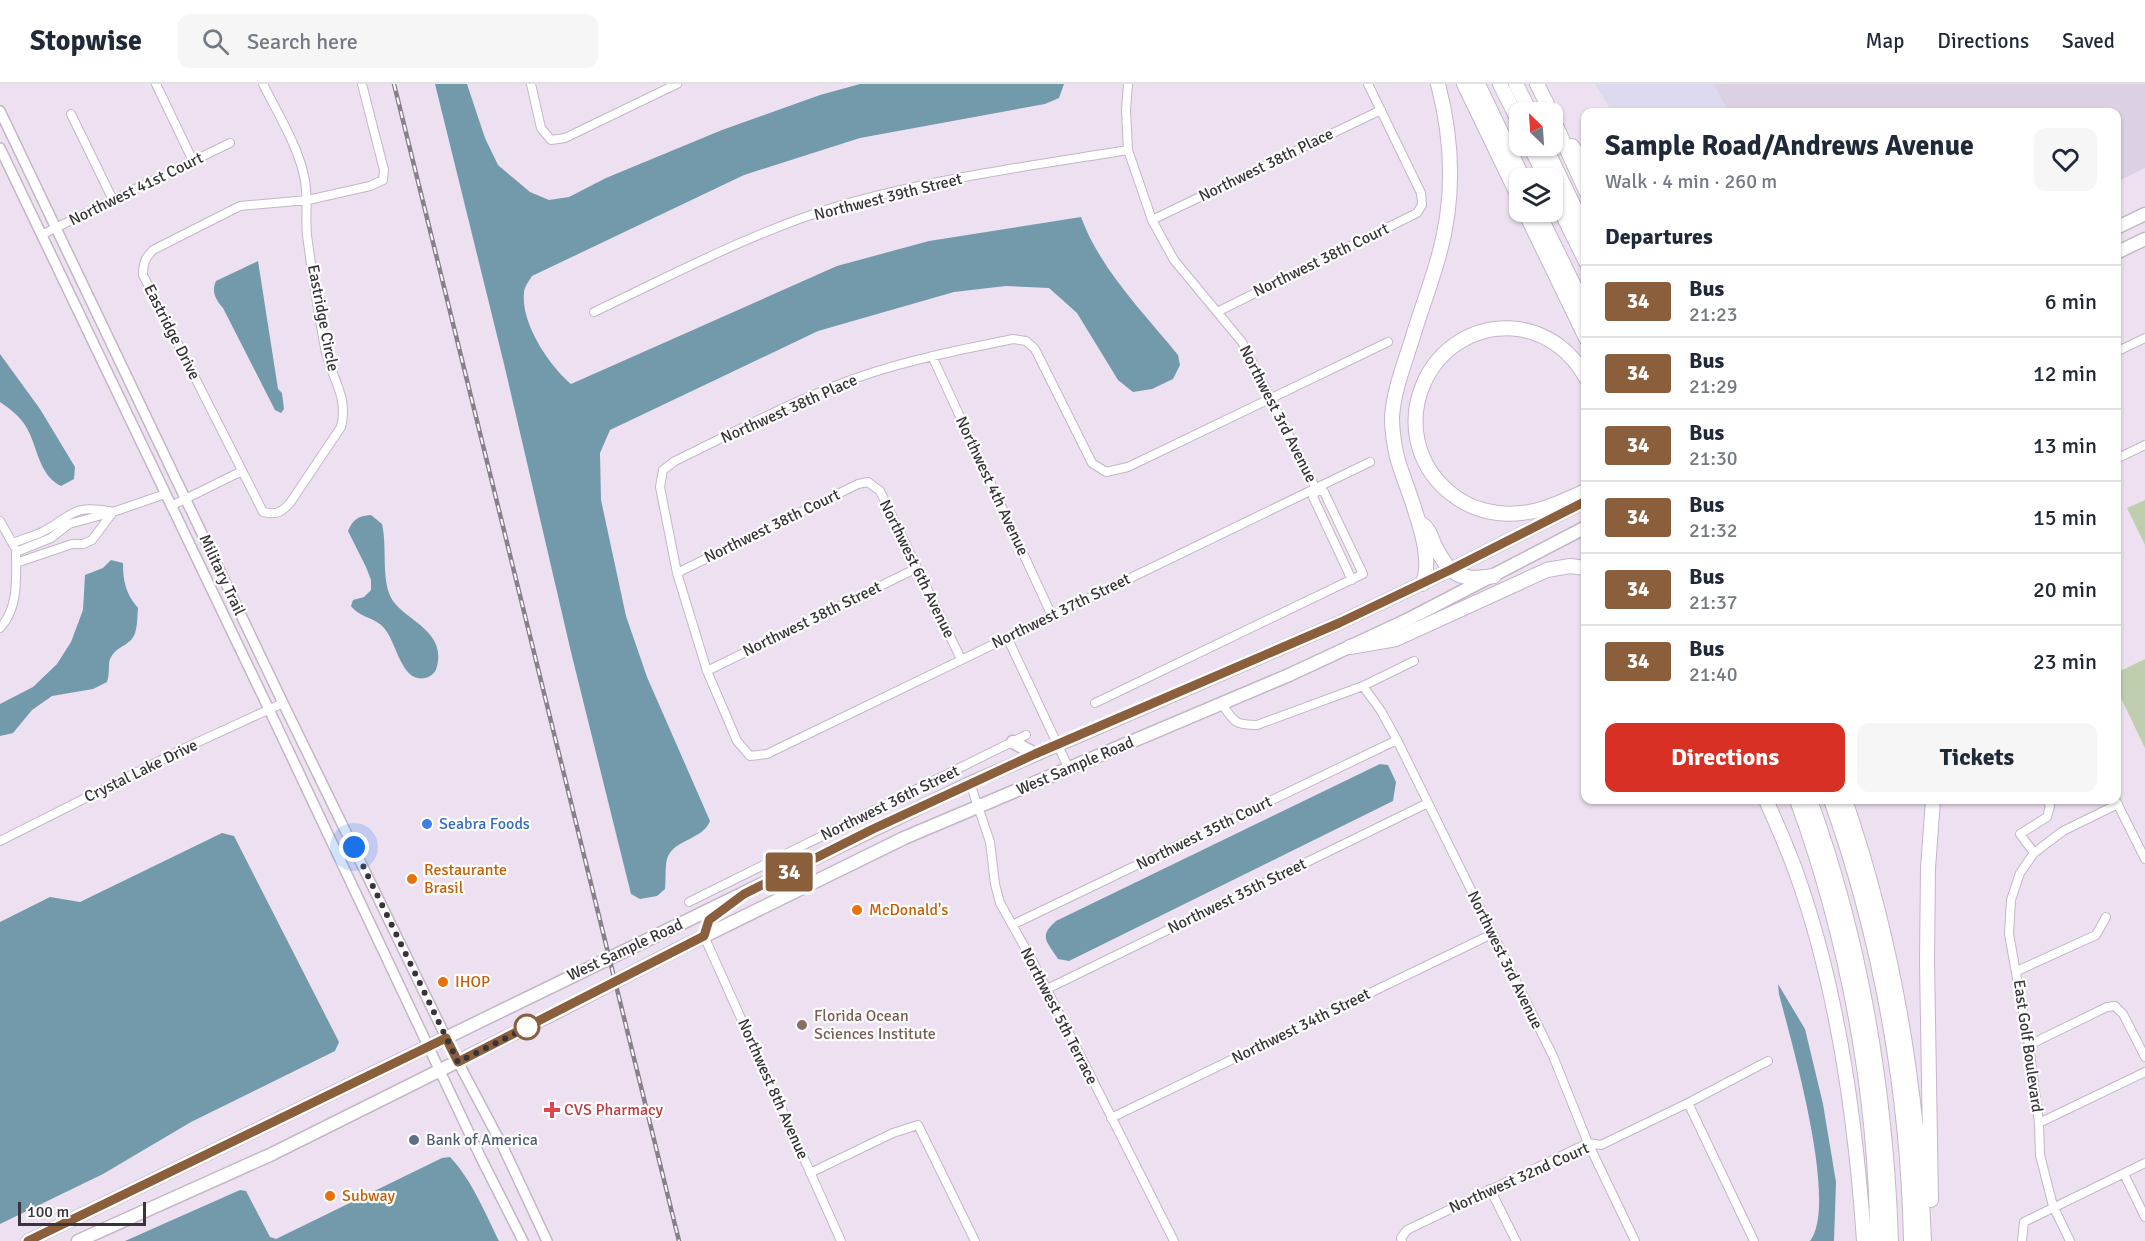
<!DOCTYPE html>
<meta charset="utf-8">
<style>
:root{--surface:#fff;--page:#f6f6f7;--text:#1f2937;--muted:#747a83;--line:#e0e1e3;--accent:#d93025}
body{margin:0;font-family:Signika,sans-serif;background:var(--page);color:var(--text);height:100vh;display:flex;flex-direction:column;font-size:22px;white-space:nowrap}
*{box-sizing:border-box;margin:0}
p{font-size:20px;color:var(--muted)}
.icon{flex:none;width:33px;height:33px;fill:none;stroke:currentColor;stroke-width:2;stroke-linecap:round;stroke-linejoin:round}
.map{position:relative;flex:1;overflow:hidden}
.panel{position:absolute;left:1581px;top:24px;width:540px;height:696px;display:flex;flex-direction:column;background:var(--surface);border-radius:12px;box-shadow:0 2px 4px #0004}
.panel>*{flex:none}
.badge{padding:0 12px;border-radius:4px;font-size:21px;line-height:39px}
.needle{width:39px;rotate:335deg}
.buttons{position:absolute;left:1509px;top:18px;display:grid;gap:12px}
.buttons a{display:grid;place-items:center;width:54px;height:54px;border-radius:12px;background:var(--surface);box-shadow:0 2px 4px #0004;font-size:30px}
.scale{position:absolute;left:18px;bottom:15px;width:128px;box-sizing:border-box;padding-left:6px;border:3px solid #39343a;border-top:0;font-size:16px;line-height:21px;white-space:nowrap;color:#39343a;-webkit-text-stroke:4px #fff;paint-order:stroke}
.you{position:absolute;width:30px;height:30px;margin:-15px;border:4px solid #fff;border-radius:50%;background:#1a73e8;box-shadow:0 0 0 9px #1a73e833}
.map>.badge{position:absolute;translate:-50% -50%;box-shadow:0 0 0 3px #fff}
h2{padding:0 24px;font-size:22px;line-height:54px}
.round{display:grid;place-items:center;flex:none;width:63px;height:63px;border-radius:12px;background:var(--page)}
.headline{display:flex;align-items:center;justify-content:space-between;height:102px;padding:0 24px}
h1{font-size:28px;font-weight:800;line-height:45px}
.button{display:flex;gap:12px;margin-top:auto;padding:12px 24px}
.button a{flex:1;height:69px;border-radius:12px;background:var(--accent);color:#fff;font-size:24px;font-weight:800;line-height:69px;text-align:center}
.button a+a{background:var(--page);color:var(--text)}
ul{padding:0;list-style:none}
li{display:flex;align-items:center;gap:18px;height:72px;padding:0 24px;border-top:2px solid var(--line)}
li div{flex:1}
li b{display:block;font-size:22px}
li em{font-style:normal}
li .badge{min-width:66px;font-weight:700;text-align:center}
header{display:flex;align-items:center;gap:36px;box-sizing:border-box;height:84px;padding:0 30px;background:var(--surface);border-bottom:2px solid var(--line)}
header strong{font-size:28px}
nav{display:flex;gap:33px;margin-inline-start:auto;font-size:21px}
.search{width:420px;height:54px;background:var(--page);display:flex;align-items:center;gap:15px;box-sizing:border-box;padding:0 21px;border-radius:12px;color:var(--muted);font-size:22px}
.map>svg:first-child{display:block}
</style>
<header>
<strong>Stopwise</strong>
<div class="search"><svg class="icon" aria-label="search" viewBox="0 0 24 24"><circle cx="10" cy="10" r="6"/><path d="M15 15l6 6"/></svg>Search here</div>
<nav><a>Map</a><a>Directions</a><a>Saved</a></nav>
</header>
<div class="map">
<svg width="2145" height="1157" viewBox="0 0 2145 1157">
<rect width="100%" height="100%" fill="#ede1f1"/>
<path fill="#ddd9ef" d="M1595,0H1714L1728,28H1612Z"/>
<path fill="#dcd0e5" d="M1714,0H2145V84L2117,98L2116,28H1728Z"/>
<path fill="#c0ceb0" d="M2145,416V461L2127,424Z
M2145,575V664L2117,606L2116,589Z"/>
<path fill="#729aaa" d="M435,0H467L485,54L498,81L530,108L549,116L569,113L606,94L722,46L820,11L860,0H1064L1059,14L1045,20L860,54L744,91L532,192C529,197 524,203 524,209C521,240 549,281 571,300L837,182L929,157L1081,133C1100,185 1143,228 1178,271L1180,281L1173,295L1152,305L1133,308L1118,296L1077,229L1049,204L1006,202L954,208L818,247L610,346L600,369L601,416L626,532L647,593L710,737C703,756 673,755 667,775C665,783 666,796 665,805L657,812L640,815L631,810L571,568L505,284Z
M258,177L278,305L282,309L284,325L281,329L275,326L223,224C216,216 211,208 216,197Z
M0,270L40,325L75,383L74,395L61,402C36,390 38,356 22,337C17,330 7,323 0,318Z
M371,431L382,440C387,462 382,489 389,509C397,535 447,543 437,582C436,588 432,592 425,594C403,599 397,563 387,548C377,532 362,536 351,522L353,516L364,513L371,506V496L366,483L348,447C353,435 358,432 371,431Z
M111,476L123,479C123,498 126,510 138,524C137,534 138,549 131,556C123,564 116,563 110,575C108,581 110,589 107,598L93,605L52,612L32,626L13,649L0,652V620L33,603L57,580L71,558L83,526L85,491L103,484Z
M1380,680L1388,681L1396,698L1393,717L1069,877L1058,875C1047,857 1038,853 1056,837Z
M222,749L234,752L339,958L335,967L191,1038L103,1090L0,1140V838L50,813L80,818Z
M1778,900L1805,945L1823,1020L1836,1098L1834,1157H1810C1839,1120 1791,957 1779,910Z
M450,1073C472,1096 485,1129 499,1157H125L240,1106L246,1107L270,1153L276,1155L442,1074Z"/>
<g fill="none" stroke-linecap="round" stroke-linejoin="round">
<defs>
<path id="minor" d="M156,0L193,77
M263,0C277,28 298,62 304,92C309,112 305,131 307,151C312,189 318,227 325,264C331,295 349,311 341,343L290,419C281,429 276,431 263,428L143,191C143,180 145,174 153,166L240,122L308,116L370,102L383,96L384,86L362,0
M531,0L541,44L551,56L565,54L677,0
M71,30L113,116
M1152,136L1381,26
M41,151L230,59
M594,228C672,191 751,149 835,123C930,95 1030,82 1128,66
M1217,228L1417,129L1422,121L1421,109L1368,0
M2116,268L2145,254
M932,272L1052,532
M2116,375L2145,361
M1370,378L767,670L750,672L737,657L707,587L677,489L660,403L663,386L675,377C739,346 803,311 871,289C917,274 965,265 1013,255L1026,257L1035,265L1092,379L1106,388L1128,383L1388,258
M1316,405L1313,413L1352,496
M171,422L242,387
M0,437L14,462
M13,459C23,455 34,452 44,447C73,431 72,421 109,427
M16,479L72,460H83L92,456L113,428
M677,489L858,400L868,398L880,407L961,575
M0,544C19,524 16,494 16,468L51,454L69,440L113,428L165,410
M1007,553L1069,685
M707,587L917,484
M1363,602L1381,627L1397,656L1553,972L1588,1059L1635,1157
M1095,619L1363,490L1324,408L1316,405L1242,258L1174,176L1152,136L1128,66L1126,26L1128,0
M1222,620C1234,638 1235,641 1257,641L1363,602L1414,577
M970,699L990,758L995,800L1000,819L1033,878L1174,1157
M2116,717L2145,775
M0,757L185,664L283,619
M2034,769L2020,750L2047,733L2050,722L2047,716
M689,818L1026,651
M729,821C716,831 706,836 704,852L841,1157
M1012,841L1397,656
M2017,887L2096,851L2106,833
M1047,905L1428,719
M2029,961L2107,923L2115,922L2123,930L2145,973
M1688,1019L1754,1157
M1111,1034L1492,850
M2039,1039L2145,988
M810,1089L893,1049L918,1041L975,1157
M2124,1090L2145,1133
M1490,1105L1516,1157
M1402,1157L1401,1154L1407,1146L1588,1059L1601,1061L1688,1019L1768,977
M2022,1157L2024,1138L2145,1079
M2070,1157L2053,1122L2040,1071L2039,1039L2029,961L2009,850L2011,816L2020,789L2034,769L2063,747L2118,720"/>
<path id="tertiary" d="M0,27L283,619L458,978L503,1063L547,1157
M0,64L275,638L481,1074L523,1157"/>
<path id="primary" d="M2116,144L2145,130
M2116,169L2145,155
M1013,658L1035,670
M28,1157L970,699L1339,539L1450,486L1586,417
M78,1157L272,1070L555,929L676,866L904,754L1289,591L1407,536L1586,443"/>
<path id="motorway" d="M1464,0L1520,116
M1478,0L1523,94
M1500,0L1520,40
M1516,0L1530,28
M1537,0L1551,28
M1552,33L1586,107
M1530,62L1546,94
M1545,62L1586,147
M1572,62L1586,83
M1552,109L1586,178
M1525,128L1586,254
M1538,128L1586,226
M1586,294C1572,268 1548,249 1518,245C1427,235 1379,349 1449,408C1469,425 1495,432 1521,429C1545,427 1564,416 1586,407
M1422,440C1429,445 1431,452 1434,460C1449,491 1460,498 1494,492
M1422,500C1438,472 1405,403 1397,373C1394,360 1392,346 1392,333C1394,304 1406,276 1414,249C1422,223 1432,197 1439,171C1455,114 1453,57 1438,0
M1350,563L1396,555L1547,486L1570,482L1586,484
M1766,716C1777,741 1788,765 1797,791C1837,903 1856,1039 1864,1157
M1797,716C1847,853 1877,1011 1877,1157
M1810,716C1861,857 1886,1007 1891,1157
M1831,716C1881,856 1908,1008 1911,1157
M1845,716C1894,858 1918,1007 1924,1157
M1931,1116L1927,877L1928,784L1933,716"/>
</defs>
<use href="#minor" stroke="#c3b7c6" stroke-width="10"/>
<use href="#tertiary" stroke="#c3b7c6" stroke-width="12"/>
<use href="#primary" stroke="#c3b7c6" stroke-width="15"/>
<use href="#motorway" stroke="#c3b7c6" stroke-width="16"/>
<use href="#minor" stroke="#fff" stroke-width="8"/>
<use href="#tertiary" stroke="#fff" stroke-width="9"/>
<use href="#primary" stroke="#fff" stroke-width="12"/>
<use href="#motorway" stroke="#fff" stroke-width="14"/>
<defs>
<path id="rail" d="M394,0L679,1157"/>
</defs>
<use href="#rail" stroke="#877f89" stroke-width="4.5"/>
<use href="#rail" stroke="#fff" stroke-width="2" stroke-dasharray="7" stroke-linecap="butt"/>
</g>
<g fill="none" stroke-linecap="round" stroke-linejoin="round">
<defs>
<path id="line" d="M28,1157L446,954L458,978L704,852L709,836L744,810L873,745L1035,670L1339,539L1450,486L1586,417"/>
</defs>
<use href="#line" stroke="#fff" stroke-width="14"/>
<use href="#line" stroke="#8b5e3c" stroke-width="9"/>
<path stroke="#39343a" stroke-width="6" stroke-dasharray="0 10.8" d="M354,763L458,978L536,939L527,943"/>
</g>
<circle fill="#3f7fe0" stroke="#fff" stroke-width="2" cx="427" cy="740" r="6"/>
<g fill="#e8710a" stroke="#fff" stroke-width="2">
<circle cx="412" cy="795" r="6"/>
<circle cx="857" cy="826" r="6"/>
<circle cx="443" cy="898" r="6"/>
<circle cx="330" cy="1112" r="6"/>
</g>
<circle fill="#8d6e63" stroke="#fff" stroke-width="2" cx="802" cy="941" r="6"/>
<circle fill="#fff" stroke="#8b5e3c" stroke-width="3" cx="527" cy="943" r="12"/>
<path fill="#e0444e" stroke="#fff" stroke-width="2" d="M549 1017h6v6h6v6h-6v6h-6v-6h-6v-6h6z"/>
<circle fill="#5c6f8a" stroke="#fff" stroke-width="2" cx="414" cy="1056" r="6"/>
<g text-anchor="middle" dominant-baseline="central" stroke-width="4.5" stroke-linejoin="round" paint-order="stroke">
<g font-size="16" fill="#39343a" stroke="#fff">
<text transform="translate(1266 81) rotate(-26)">Northwest 38th Place</text>
<text transform="translate(136 105) rotate(-26)">Northwest 41st Court</text>
<text transform="translate(888 113) rotate(-14)">Northwest 39th Street</text>
<text transform="translate(1321 176) rotate(-26)">Northwest 38th Court</text>
<text transform="translate(323 234) rotate(79)">Eastridge Circle</text>
<text transform="translate(172 248) rotate(63)">Eastridge Drive</text>
<text transform="translate(789 325) rotate(-24)">Northwest 38th Place</text>
<text transform="translate(1278 330) rotate(63)">Northwest 3rd Avenue</text>
<text transform="translate(992 402) rotate(65)">Northwest 4th Avenue</text>
<text transform="translate(772 442) rotate(-26)">Northwest 38th Court</text>
<text transform="translate(917 485) rotate(64)">Northwest 6th Avenue</text>
<text transform="translate(222 491) rotate(65)">Military Trail</text>
<text transform="translate(1061 527) rotate(-26)">Northwest 37th Street</text>
<text transform="translate(812 535) rotate(-26)">Northwest 38th Street</text>
<text transform="translate(1075 682) rotate(-23)">West Sample Road</text>
<text transform="translate(141 687) rotate(-26)">Crystal Lake Drive</text>
<text transform="translate(890 719) rotate(-26)">Northwest 36th Street</text>
<text transform="translate(1204 749) rotate(-26)">Northwest 35th Court</text>
<text transform="translate(1237 812) rotate(-26)">Northwest 35th Street</text>
<text transform="translate(625 866) rotate(-25)">West Sample Road</text>
<text transform="translate(1505 876) rotate(64)">Northwest 3rd Avenue</text>
<text transform="translate(1059 932) rotate(63)">Northwest 5th Terrace</text>
<text transform="translate(1301 942) rotate(-26)">Northwest 34th Street</text>
<text transform="translate(2028 962) rotate(82)">East Golf Boulevard</text>
<text transform="translate(773 1005) rotate(66)">Northwest 8th Avenue</text>
<text transform="translate(1519 1094) rotate(-24)">Northwest 32nd Court</text>
</g>
<g font-size="16" fill="#366cbe" stroke="#fff" text-anchor="start">
<text x="439" y="740">Seabra Foods</text>
</g>
<g font-size="16" fill="#c56008" stroke="#fff" text-anchor="start">
<text x="424" y="786">Restaurante<tspan x="424" dy="18">Brasil</tspan></text>
<text x="869" y="826">McDonald's</text>
<text x="455" y="898">IHOP</text>
<text x="342" y="1112">Subway</text>
</g>
<g font-size="16" fill="#785e54" stroke="#fff" text-anchor="start">
<text x="814" y="932">Florida Ocean<tspan x="814" dy="18">Sciences Institute</tspan></text>
</g>
<g font-size="16" fill="#be3a42" stroke="#fff" text-anchor="start">
<text x="564" y="1026">CVS Pharmacy</text>
</g>
<g font-size="16" fill="#4e5e75" stroke="#fff" text-anchor="start">
<text x="426" y="1056">Bank of America</text>
</g>
</g>
</svg>
<div class="buttons">
<a><svg class="needle" viewBox="-14 -14 28 28"><path d="M0-13l5 13h-10z" fill="#e53935"/><path d="M0 13l5-13h-10z" fill="#747a83"/></svg></a>
<a><svg class="icon" aria-label="layers" viewBox="0 0 24 24"><path d="M12 4l9 5-9 5-9-5zM3 14l9 5 9-5"/></svg></a>
</div>
<div class="scale">100 m</div>
<div class="you" style="left:354px;top:763px"></div>
<b class="badge" style="left:789px;top:788px;background:#8b5e3c;color:#fff">34</b>
<section class="panel">
<div class="headline"><div><h1>Sample Road/Andrews Avenue</h1><p>Walk · 4 min · 260 m</p></div><a class="round"><svg class="icon" aria-label="heart" viewBox="0 0 24 24"><path d="M12 20l-8-8c-3-5 5-10 8-4 3-6 11-1 8 4z"/></svg></a></div>
<h2>Departures</h2>
<ul>
<li><span class="badge" style="background:#8b5e3c;color:#fff">34</span><div><b>Bus</b><p>21:23</p></div><em>6 min</em></li>
<li><span class="badge" style="background:#8b5e3c;color:#fff">34</span><div><b>Bus</b><p>21:29</p></div><em>12 min</em></li>
<li><span class="badge" style="background:#8b5e3c;color:#fff">34</span><div><b>Bus</b><p>21:30</p></div><em>13 min</em></li>
<li><span class="badge" style="background:#8b5e3c;color:#fff">34</span><div><b>Bus</b><p>21:32</p></div><em>15 min</em></li>
<li><span class="badge" style="background:#8b5e3c;color:#fff">34</span><div><b>Bus</b><p>21:37</p></div><em>20 min</em></li>
<li><span class="badge" style="background:#8b5e3c;color:#fff">34</span><div><b>Bus</b><p>21:40</p></div><em>23 min</em></li>
</ul>
<div class="button"><a>Directions</a><a>Tickets</a></div>
</section>
</div>
